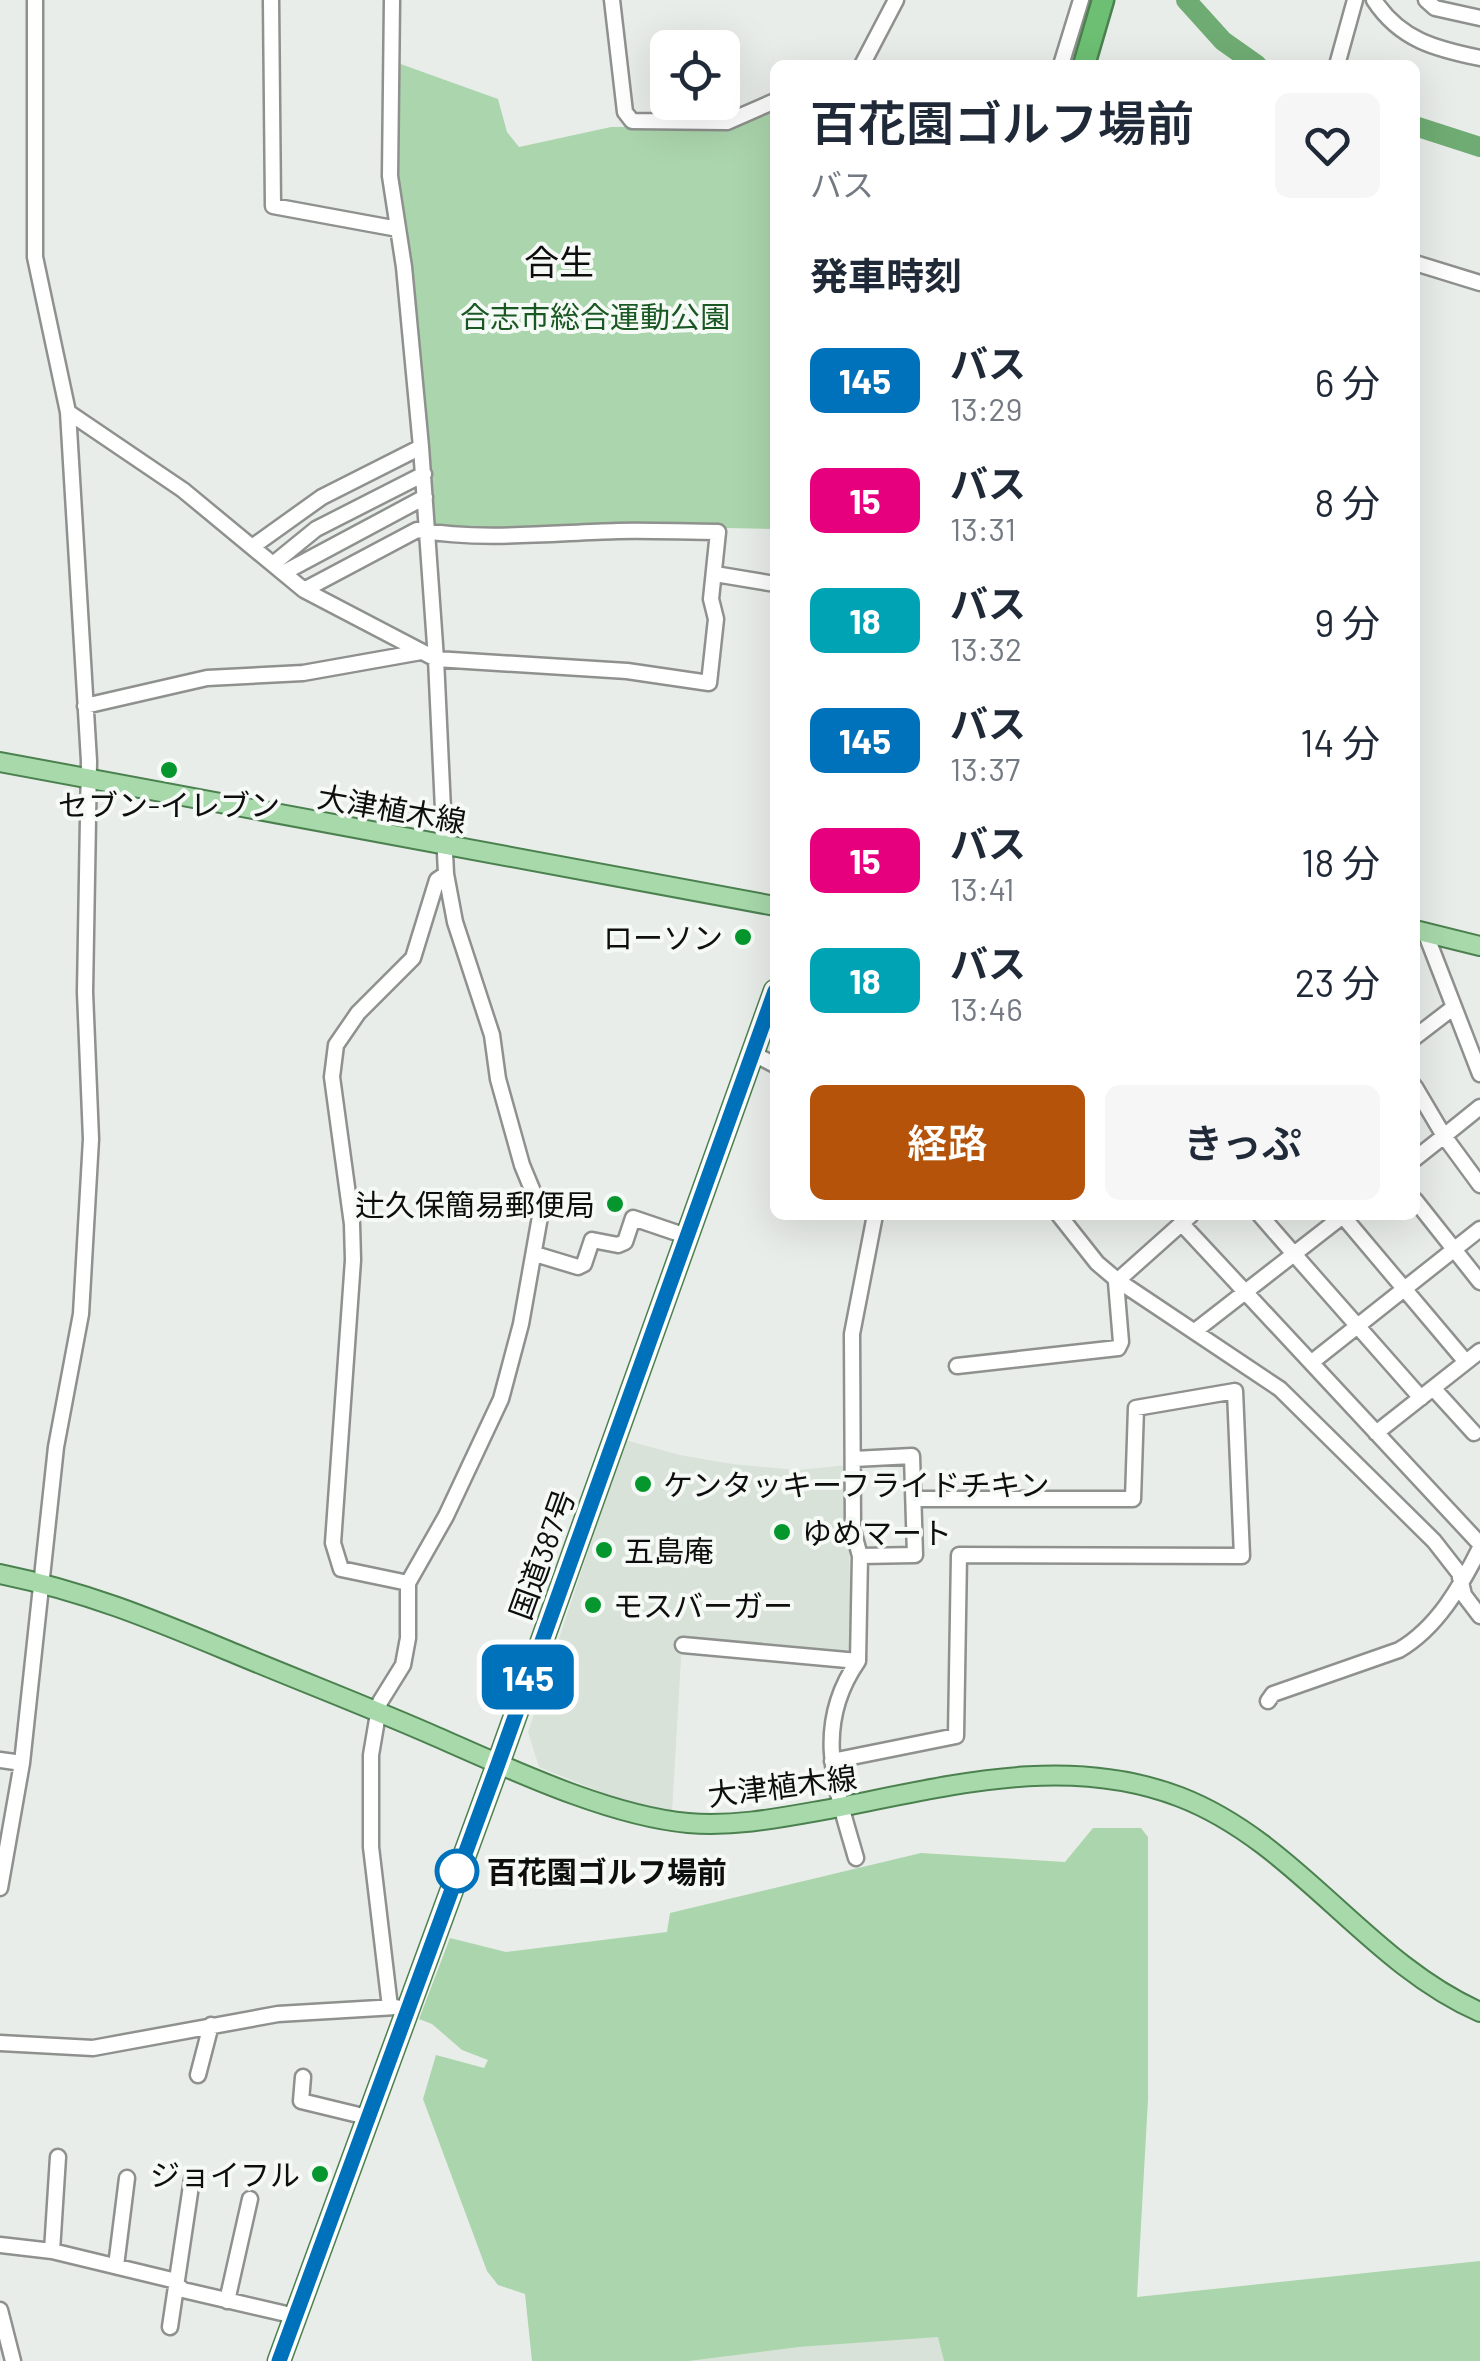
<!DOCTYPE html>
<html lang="ja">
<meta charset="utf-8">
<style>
:root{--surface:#fff;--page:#f6f6f7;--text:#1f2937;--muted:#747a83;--accent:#b45309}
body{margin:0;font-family:Barlow,"Noto Sans JP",sans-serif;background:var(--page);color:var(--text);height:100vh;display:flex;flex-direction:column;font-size:38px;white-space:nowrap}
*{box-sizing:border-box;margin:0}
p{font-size:32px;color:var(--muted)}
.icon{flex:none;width:55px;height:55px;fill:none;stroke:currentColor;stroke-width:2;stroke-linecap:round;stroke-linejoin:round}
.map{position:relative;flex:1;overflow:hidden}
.details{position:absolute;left:770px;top:60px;width:650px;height:1160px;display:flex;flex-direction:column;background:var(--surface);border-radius:15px;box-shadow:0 10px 40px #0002}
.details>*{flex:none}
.badge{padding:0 20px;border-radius:15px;font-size:35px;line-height:65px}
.tools{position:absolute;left:650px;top:30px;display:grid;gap:20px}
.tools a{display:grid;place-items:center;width:90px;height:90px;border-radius:15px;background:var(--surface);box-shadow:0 10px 40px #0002;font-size:50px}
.map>.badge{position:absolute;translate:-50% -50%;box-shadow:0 0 0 5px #fff}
h2{padding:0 40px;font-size:38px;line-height:90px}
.round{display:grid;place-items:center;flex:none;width:105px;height:105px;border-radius:15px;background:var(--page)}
.head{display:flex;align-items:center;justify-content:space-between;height:170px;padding:0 40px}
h1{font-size:48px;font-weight:600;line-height:75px}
.button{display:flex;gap:20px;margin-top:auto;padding:20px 40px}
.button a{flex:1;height:115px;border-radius:15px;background:var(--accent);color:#fff;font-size:40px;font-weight:600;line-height:115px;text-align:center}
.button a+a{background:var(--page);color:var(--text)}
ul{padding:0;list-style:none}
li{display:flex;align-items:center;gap:30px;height:120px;padding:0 40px}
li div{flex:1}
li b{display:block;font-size:38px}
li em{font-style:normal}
li .badge{min-width:110px;font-weight:700;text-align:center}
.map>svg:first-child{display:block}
</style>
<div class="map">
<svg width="1480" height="2361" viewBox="0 0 1480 2361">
<rect width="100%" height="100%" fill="#e9ede9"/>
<path fill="#d8e2d8" d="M625,1440L680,1455L732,1464L797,1470L848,1465L851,1646L843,1655L682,1642L672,1813L608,1795L539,1767L528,1732Z
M939,2336L944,2361H689L799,2347Z"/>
<path fill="#abd5ac" d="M395,62L498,99L507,132L519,147L611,127L728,126L775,104V529L623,526L434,531L395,175Z
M1093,1828H1141L1148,1837V2099L1137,2297L1480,2261V2361H944L938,2337L799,2347L689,2361H532L525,2294L498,2285L487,2271L423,2099L436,2055L484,2068L488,2060L462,2050L432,2024L419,2019L450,1938L506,1952L667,1932L670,1913L921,1853L1065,1862Z"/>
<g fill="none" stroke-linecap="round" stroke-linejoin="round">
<path stroke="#6fac73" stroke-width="20" d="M1186,0L1223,41L1257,65
M1415,126L1480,147"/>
<defs>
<path id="minor" d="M271,0L273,206L398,229
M612,0L625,112L632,121L727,122L775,101
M1374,0C1400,40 1436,49 1480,58
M1426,0L1435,8L1480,18
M862,65L896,0
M1061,65L1081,0
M1337,65L1355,0
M1415,263L1480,283
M68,412L183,490L304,590L436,659L627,671L709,683L716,619L711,599L718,532C684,532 651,530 617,531C551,533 482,541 417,530L304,590
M252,547L322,497L421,447
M273,564L316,529L424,474
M283,573L425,497
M715,574L775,584
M85,706L207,678L303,673L421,652
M1425,932L1480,1074
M1415,1037L1454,1007
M752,1053L775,1065
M1415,1087L1444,1136L1480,1107
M1415,1159L1444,1136L1480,1185
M1415,1200L1480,1282
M1059,1215L1097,1263L1117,1280L1280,1389L1434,1541L1459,1573L1464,1595L1480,1616
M1342,1215L1466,1362
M1344,1215L1294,1254L1421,1398
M1181,1223L1480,1544
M535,1254L578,1267L584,1264L592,1240L618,1245L625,1242L633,1218L686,1236
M1195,1331L1294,1254L1260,1215
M1312,1362L1480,1229
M957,1366L1118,1348L1121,1342L1116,1282L1191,1215
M1433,1388L1474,1433
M1376,1433L1480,1351
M854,1459L912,1456L915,1555L860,1556
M408,1583L341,1569L333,1543L353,1260L352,1224L332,1077L336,1045L358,1013L413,958L437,880L446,874
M683,1645L858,1661L860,1556L853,1530L852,1334L875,1215
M1268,1701L1273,1694L1399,1650C1437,1628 1461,1586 1480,1548
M0,1760L22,1763
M832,1761L956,1736L959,1555L1242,1556L1235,1391L1136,1408L1133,1499H914
M856,1858C836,1788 812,1727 858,1661
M0,1888L22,1763L56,1447L81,1314L91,1139L85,992L89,761L68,412L35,257V0
M390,2007L371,1847V1755L380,1702L403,1665L408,1638V1583L446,1516L501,1399L521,1324L541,1211L522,1165L498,1079L492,1035L455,922L446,874L436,659L421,447L404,267L390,176L392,0
M0,2043L93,2048L278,2014L396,2007
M198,2075L211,2025
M303,2077L301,2101L367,2117
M0,2245L52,2251L172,2280L183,2290L295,2316
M52,2251L58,2157
M116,2266L127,2178
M227,2301L250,2199
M0,2310L13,2361
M170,2327L192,2179"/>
<path id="major" d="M0,762L775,906
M1415,930L1480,946
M0,1574C88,1592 154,1620 236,1654C303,1682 371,1708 437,1737C510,1769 609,1816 688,1823C734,1827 779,1818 824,1810C942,1788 1063,1752 1180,1797C1297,1842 1366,1962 1480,2012"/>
<path id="highway" d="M1084,65L1103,0
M279,2361L498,1764L775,991"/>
</defs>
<use href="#minor" stroke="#8e918e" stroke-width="19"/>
<use href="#major" stroke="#4b814f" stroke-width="22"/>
<use href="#highway" stroke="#4b814f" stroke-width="25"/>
<use href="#minor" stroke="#fff" stroke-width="14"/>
<use href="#major" stroke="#a7d9ab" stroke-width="18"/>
<use href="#highway" stroke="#6cbf73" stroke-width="20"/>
</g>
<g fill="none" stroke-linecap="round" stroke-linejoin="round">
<defs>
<path id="line" d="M279,2361L498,1764L775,991"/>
</defs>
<use href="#line" stroke="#fff" stroke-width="22"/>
<use href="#line" stroke="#0072bc" stroke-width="15"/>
</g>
<g fill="#05972e" stroke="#f6faf6" stroke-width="4">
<circle cx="169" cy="770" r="10"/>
<circle cx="743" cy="937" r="10"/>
<circle cx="615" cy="1204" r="10"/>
<circle cx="643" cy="1484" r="10"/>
<circle cx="782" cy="1532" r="10"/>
<circle cx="604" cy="1550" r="10"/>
<circle cx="593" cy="1605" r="10"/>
<circle cx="320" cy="2174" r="10"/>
</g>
<circle fill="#fff" stroke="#0072bc" stroke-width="5" cx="457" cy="1871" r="20"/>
<g text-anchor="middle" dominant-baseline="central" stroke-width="8" stroke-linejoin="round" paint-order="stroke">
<g font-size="30" fill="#195822" stroke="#f6faf6">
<text x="595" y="316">合志市総合運動公園</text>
</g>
<g font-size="30" fill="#0d0e0d" stroke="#f6faf6" text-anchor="start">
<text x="169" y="804" text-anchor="middle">セブン-イレブン</text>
<text x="723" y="937" text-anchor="end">ローソン</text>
<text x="595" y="1204" text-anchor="end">辻久保簡易郵便局</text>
<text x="663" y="1484">ケンタッキーフライドチキン</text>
<text x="802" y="1532">ゆめマート</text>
<text x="624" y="1550">五島庵</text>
<text x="613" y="1605">モスバーガー</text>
<text x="300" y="2174" text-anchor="end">ジョイフル</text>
</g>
<g font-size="30" fill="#0d0e0d" stroke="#f6faf6">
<text transform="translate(392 808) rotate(10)">大津植木線</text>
<text transform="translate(541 1554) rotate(-70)">国道387号</text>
<text transform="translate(782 1785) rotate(-7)">大津植木線</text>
</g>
<g font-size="30" font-weight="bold" fill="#0d0e0d" stroke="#f6faf6" text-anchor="start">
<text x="487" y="1871">百花園ゴルフ場前</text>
</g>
<g font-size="35" fill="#0d0e0d" stroke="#f6faf6">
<text x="559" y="261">合生</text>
</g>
</g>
</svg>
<div class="tools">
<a><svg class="icon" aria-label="locate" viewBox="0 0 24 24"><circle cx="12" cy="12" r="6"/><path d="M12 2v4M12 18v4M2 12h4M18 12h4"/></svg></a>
</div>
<b class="badge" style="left:528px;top:1677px;background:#0072bc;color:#fff">145</b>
<section class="details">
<div class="head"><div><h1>百花園ゴルフ場前</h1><p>バス</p></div><a class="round"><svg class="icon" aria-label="heart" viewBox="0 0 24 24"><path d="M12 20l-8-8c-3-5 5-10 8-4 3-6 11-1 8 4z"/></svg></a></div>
<h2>発車時刻</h2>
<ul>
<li><span class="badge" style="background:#0072bc;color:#fff">145</span><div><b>バス</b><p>13:29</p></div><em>6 分</em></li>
<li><span class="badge" style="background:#e6007e;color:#fff">15</span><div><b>バス</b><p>13:31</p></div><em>8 分</em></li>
<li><span class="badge" style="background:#00a3b4;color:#fff">18</span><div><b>バス</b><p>13:32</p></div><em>9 分</em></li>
<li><span class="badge" style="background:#0072bc;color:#fff">145</span><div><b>バス</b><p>13:37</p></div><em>14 分</em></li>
<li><span class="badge" style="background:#e6007e;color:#fff">15</span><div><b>バス</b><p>13:41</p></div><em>18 分</em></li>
<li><span class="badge" style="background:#00a3b4;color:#fff">18</span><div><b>バス</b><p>13:46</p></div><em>23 分</em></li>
</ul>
<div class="button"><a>経路</a><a>きっぷ</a></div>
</section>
</div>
